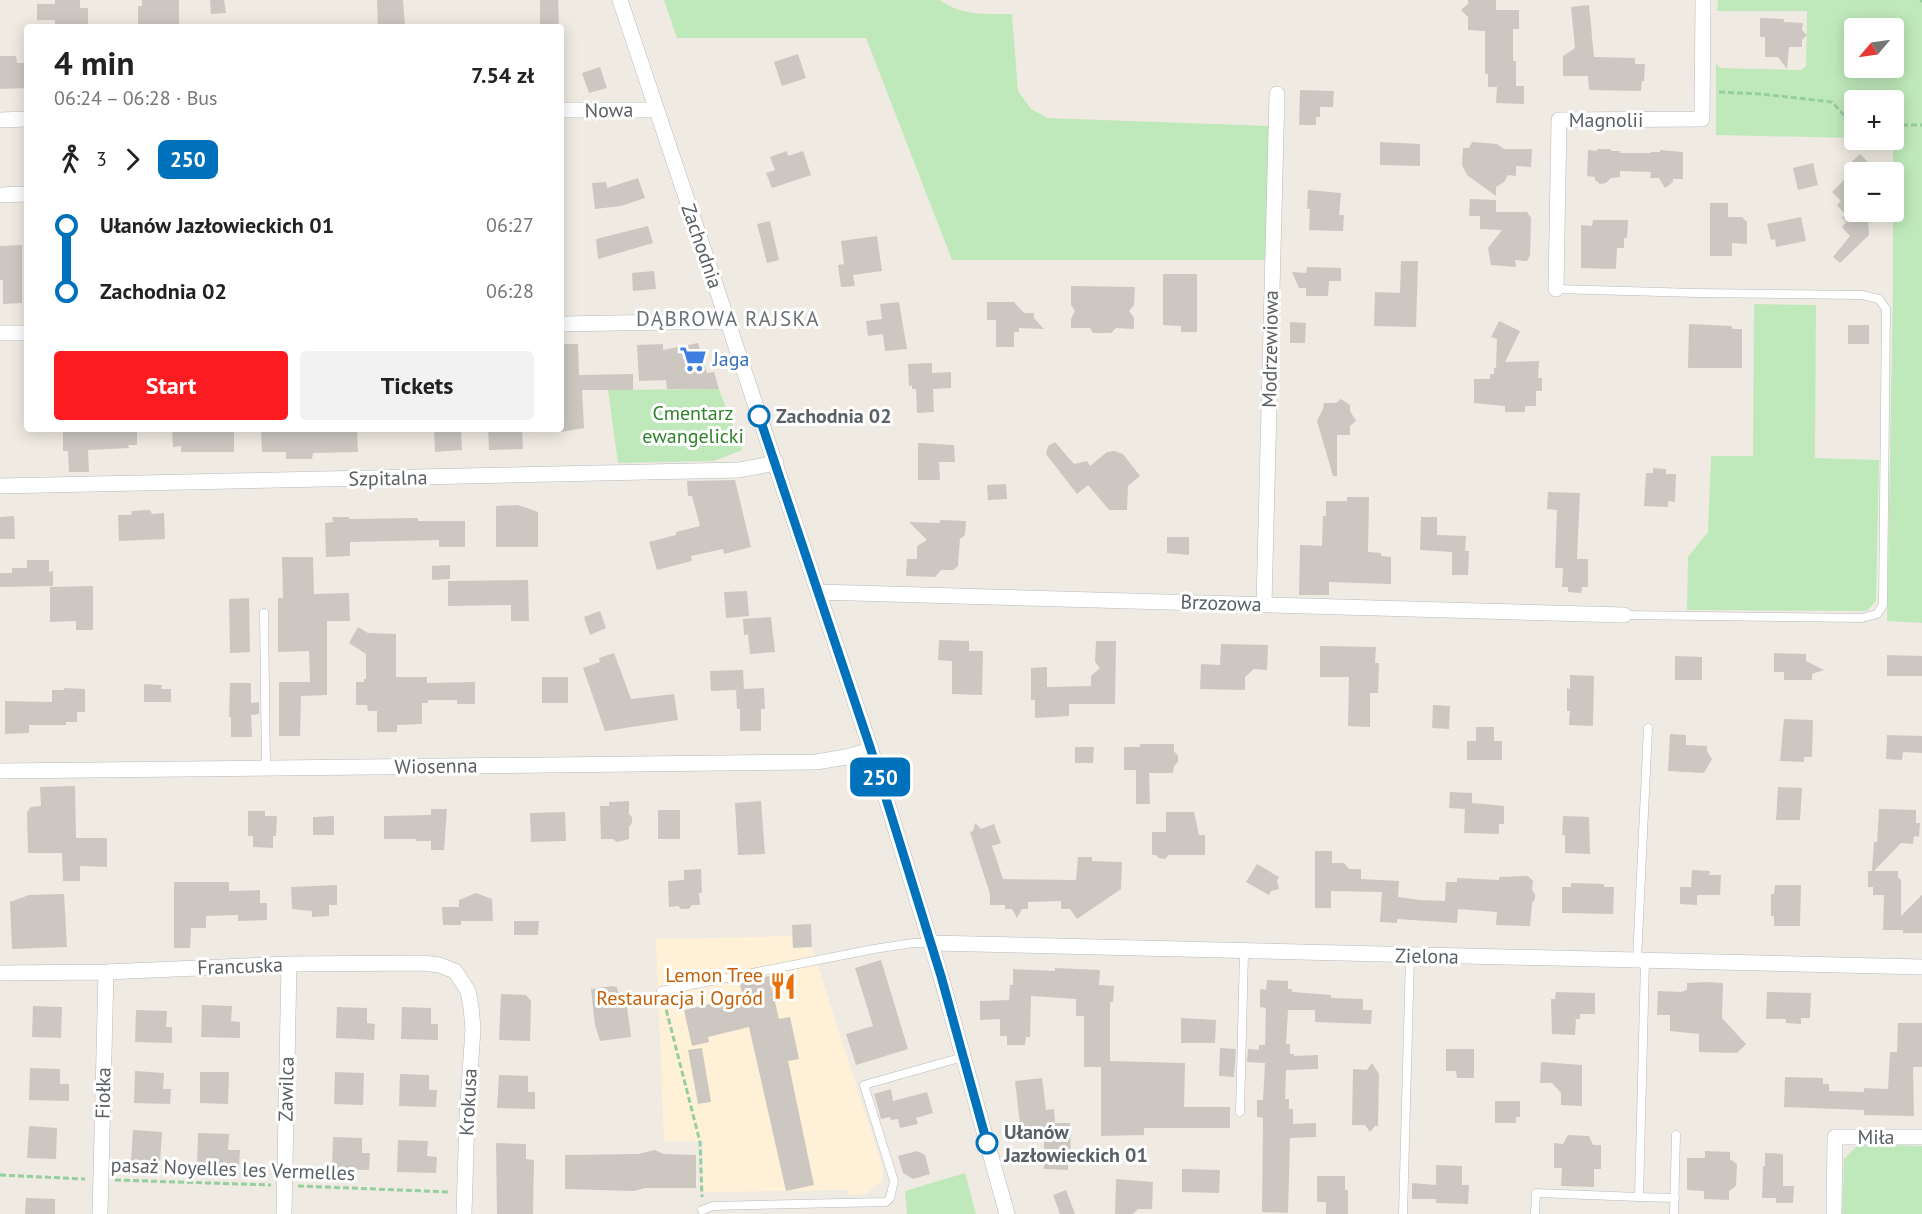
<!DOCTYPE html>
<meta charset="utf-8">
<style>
:root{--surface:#fff;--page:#f2f2f2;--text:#222;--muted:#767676;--accent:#fc1b21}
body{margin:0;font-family:"PT Sans",sans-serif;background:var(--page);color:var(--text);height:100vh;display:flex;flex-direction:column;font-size:22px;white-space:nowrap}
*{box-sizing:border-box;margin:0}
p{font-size:20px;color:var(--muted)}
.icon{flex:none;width:33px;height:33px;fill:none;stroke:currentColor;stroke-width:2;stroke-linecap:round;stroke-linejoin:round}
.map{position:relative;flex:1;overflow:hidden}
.side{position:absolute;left:24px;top:24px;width:540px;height:408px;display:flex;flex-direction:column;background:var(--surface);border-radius:6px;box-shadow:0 3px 15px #0003}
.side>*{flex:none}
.badge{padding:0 12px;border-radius:9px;font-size:21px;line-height:39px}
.needle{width:39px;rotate:241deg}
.fabs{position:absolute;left:1844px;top:18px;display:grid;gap:12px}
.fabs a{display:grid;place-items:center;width:60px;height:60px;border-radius:6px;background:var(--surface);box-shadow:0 3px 15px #0003;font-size:30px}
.map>.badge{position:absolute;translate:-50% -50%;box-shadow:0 0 0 3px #fff}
.legs{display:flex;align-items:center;gap:9px;height:66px;padding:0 30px;font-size:20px}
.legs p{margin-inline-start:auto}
.summary{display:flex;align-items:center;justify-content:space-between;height:102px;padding:0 30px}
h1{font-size:33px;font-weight:700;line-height:45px}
.cta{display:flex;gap:12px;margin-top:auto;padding:12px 30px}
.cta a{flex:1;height:69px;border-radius:6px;background:var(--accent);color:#fff;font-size:24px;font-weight:700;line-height:69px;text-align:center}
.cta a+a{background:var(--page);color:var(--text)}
ul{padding:0 30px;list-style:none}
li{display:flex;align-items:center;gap:21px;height:66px;font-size:22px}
li i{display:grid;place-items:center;width:9px;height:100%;margin:0 8px;background:currentColor}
li i::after{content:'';width:15px;height:15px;margin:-8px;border:4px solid;border-radius:50%;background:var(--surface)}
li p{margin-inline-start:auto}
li:first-child i{background:linear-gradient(#0000 50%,currentColor 0)}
li:last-child i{background:linear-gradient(currentColor 50%,#0000 0)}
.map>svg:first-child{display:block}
</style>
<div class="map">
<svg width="1922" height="1214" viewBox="0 0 1922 1214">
<rect width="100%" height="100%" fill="#efebe2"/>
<path fill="#fff1d7" d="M811,934L812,947L882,1166L883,1175L881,1182L866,1194L849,1195V1190L703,1192V1141H664L656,939L793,936Z"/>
<path fill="#c0e9bb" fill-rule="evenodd" d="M664,0H940C961,16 987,14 1012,14L1018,91L1031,109L1047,118L1270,126L1265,260H952L866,38H677Z
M1718,0H1922V623L1887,621L1893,286V100H1854V138L1716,135V63L1720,68L1801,70L1806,66L1807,11H1717ZM1854,28H1893V68H1854Z
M1754,304L1816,305L1815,458L1879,460L1876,601L1867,611L1687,610L1688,557L1708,532L1711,456H1753Z
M719,389L742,450L714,461L618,463L608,390Z
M1859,1144L1922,1146V1214H1842L1844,1159Z
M965,1173L976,1214H907L905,1191Z"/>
<path fill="#ccc7c1" d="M55,0H80V8H88V26L55,27V20H37V4H55Z
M142,0H179V24L138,25V6H142Z
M210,0H224L226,13L211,14Z
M377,0H403L405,27H378Z
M540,0H558L559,27H540Z
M1468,0H1496V10H1519V29H1513V61H1516V86H1524V104L1496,103L1497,87H1488V74H1485V31L1468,30V17L1461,10L1468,4Z
M1589,5L1594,57L1635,58V64H1645L1644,81H1642L1641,91L1589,90L1588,76H1563V56L1575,48L1571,7Z
M1760,18L1784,19V22L1803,23L1802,30L1807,35L1802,40V47H1789L1787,69L1778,57H1765V37H1760Z
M798,54L806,78L782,86L774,62Z
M0,56H16L17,63H27V88L0,89Z
M600,67L607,88L589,93L582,73Z
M1300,90L1334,91L1333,107H1320V117H1316V125H1299Z
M1380,142L1420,144V166L1380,165Z
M1472,142L1497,144L1504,149H1532L1531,167L1516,166V176L1508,175L1504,182L1496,187V196L1467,175L1462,165L1463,148H1469Z
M1597,149H1611V151H1620V153H1651V152H1660V150L1683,152V179H1673V182L1665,188L1659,178H1650L1651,172L1620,171V177L1611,178L1606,183L1600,184L1595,180V177L1587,176L1588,150L1597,151Z
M787,151L788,156L803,151L811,175L772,188L766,173L775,170L770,157Z
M1860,154L1878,172H1854V212H1863L1868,217L1869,235L1840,263L1833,257L1850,236L1842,227L1846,222L1842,218L1845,214L1837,205L1841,201L1832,192L1853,171L1847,166Z
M1813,163L1818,185L1798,190L1793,168Z
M638,178L645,198L621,206L595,209L592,183L606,182L607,188Z
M1308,190L1341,193L1339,215H1344L1343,231L1309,230L1310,209H1307Z
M1470,199L1496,200V212H1527L1531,218L1530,255L1527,261L1515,260L1516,267L1491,265L1488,248L1502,230L1480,229V216H1469Z
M1710,203H1728V217H1742L1747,222V244L1732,243V256H1710Z
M1801,217L1806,241L1776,247L1775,239L1771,240L1767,224Z
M1593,220H1628L1627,238H1624V248H1617L1616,269L1581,268V225L1592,226Z
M770,221L779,260L767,263L757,224Z
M648,226L653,243L598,259L596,239Z
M877,236L882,271L853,275L855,286L841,287L838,265L844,264L841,241Z
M22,245V303L3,304V280H0V246Z
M1401,261H1418L1416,327L1374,326L1375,292L1400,293Z
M1307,267L1341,268V281H1329L1328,296H1306V288H1299L1292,272L1306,273Z
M654,271L656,289L633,291L632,273Z
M1163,274H1197V332H1181V326L1163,325Z
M1071,286L1135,287L1134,305L1129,311L1134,318V329L1116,328L1111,333H1093L1090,328H1071V319L1075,311L1071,305Z
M899,302L907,349L885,351L883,334L868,336L866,321L882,319L880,304Z
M987,302H1014L1024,313H1034V318L1044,329L1019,328V332H1014V347H996V320H987Z
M1499,321L1520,331L1505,362L1539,361L1538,378H1542V391H1536V406H1525V412H1505V406L1474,403V379H1490V374H1494V368H1496L1497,339L1491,337Z
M1290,322L1306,323L1305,343H1290Z
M1689,324L1731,326L1733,329H1742V368H1688Z
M1848,325H1869V344H1848Z
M698,343L707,373L714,372L719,389H667L666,380L639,381L637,345L663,344V350Z
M561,344H578L579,375L633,374V390H582L584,428L561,432Z
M932,363V373L951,372V388L933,389L934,412L917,413L916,389H912V385L909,386L908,364Z
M1341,399L1350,405V411L1356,421L1350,426V435H1337V476H1333L1317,421L1323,409L1324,403H1336Z
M63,429H137V445H128L129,448L88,450L89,472H69L68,451H63Z
M172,429H234V452H181V446L173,447Z
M261,429L306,431L357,429L358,452L313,453L312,459H286V452H262Z
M434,429H461L462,450L435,452Z
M488,429H522L523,449L489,450Z
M1055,442L1074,464L1087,461L1090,466L1107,452L1114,451L1123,454L1140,476L1128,486L1127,510H1109L1088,485L1077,494L1046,454L1048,446Z
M918,443L954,445L955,462H939L940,480H918Z
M1653,468L1666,469V474H1676L1675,502L1668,501V507L1644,506L1646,473H1653Z
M735,480L751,547L724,554L723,549L691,556L692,561L657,570L649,542L676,535V532L700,526L692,496H688L687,481Z
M1006,484L1007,499L988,500L987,485Z
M1548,492L1580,493L1577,559H1588V587H1582L1581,593L1568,592V587H1562L1563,568H1555L1557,510L1547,509Z
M1347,497H1369L1368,552L1381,553V556L1391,557V584L1329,582V595H1299L1300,545L1322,546L1323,516H1326V501H1347Z
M518,505L538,512V547H496V506Z
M150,510L152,514L164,513L165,539L119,541L118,515H131L132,511Z
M14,516L15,539H0V517Z
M332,517H349V519L418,518V521H465V547H439V540L350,542V556L326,557L325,523L333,522Z
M1421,517H1437V535L1466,536L1465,551H1469L1468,575H1452V552L1420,550Z
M940,520L966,521L965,535L960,539L958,566L953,570H941L935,577L906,576L907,559H917V546L927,540L909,522L940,523Z
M1167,537H1189V555L1167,553Z
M282,557H313L314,594L349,593L350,621H327V695L301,696L300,736H279V682H310L309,651L278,652V598H283Z
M27,560H49V572L53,571V586L0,587V573H12V568H27Z
M450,565V579L432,580V566Z
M528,580L529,621H511V605L448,606V581Z
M93,586V630H76V621L50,622V587Z
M747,591L749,616L726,618L724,592Z
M249,598L250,652L230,653L229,599Z
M600,611L606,628L590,635L584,617Z
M771,617L775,652L750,654L748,634L744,635L743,619Z
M358,627L368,633L396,634V677H427V683L475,682V704H457V700H428V703H422V724L397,725V732H377V711H368L367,705H356V682H364V679H366V654L349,643Z
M939,640L969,641V651H983L982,695L952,694V661L938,660Z
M1096,641H1116L1115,704H1069V716L1035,718V700H1031V668L1047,667V687L1091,686V676L1100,668L1095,662Z
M1221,644L1268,645L1267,670L1254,669L1245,677V690L1200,689L1201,664L1220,665Z
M1320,646L1376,647L1375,663H1379L1378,693H1370V727L1348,726L1349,677H1320Z
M614,653L631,699L674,694L678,720L605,731L583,668L600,662L599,658Z
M1774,653L1806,654V661L1824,670L1812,674V680H1784V672H1774Z
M1887,655L1922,656V676H1887Z
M1675,656L1702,657V680H1675Z
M743,670L744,689L764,688L765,709H761V731H740V709H737L736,690L711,691L710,671Z
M1570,675L1594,676L1593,726L1569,725L1570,711H1567V688L1570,689Z
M542,677H568V703H542Z
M230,683H251V703L259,702V714L251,715L252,737H231V717H229Z
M144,684L162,685L161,689H171V702H144Z
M64,688L85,689V712H77V722H66V725H29V733L5,734V701L52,702V690H64Z
M1433,705L1450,706L1449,729L1432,728Z
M1784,719L1813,720L1812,757H1804V762L1780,761Z
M1476,727H1494V741H1502V760H1467V741H1476Z
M1670,734L1686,735V745L1707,746V751L1712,759L1704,773L1668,771Z
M1887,735L1922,736V753L1903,752L1902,760L1886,759Z
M1140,744H1174V751L1178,756V762L1174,766L1173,773H1149L1150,804H1136V770H1124V747H1140Z
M1075,747H1094L1093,763H1075Z
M75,786L76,838H107V867L80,866V881H63L62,853H28L27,812L31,807L41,806L40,787Z
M1778,787L1802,788L1800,820H1776Z
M1450,792L1472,793V803L1504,806V824H1499V834L1464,833L1465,809L1449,808Z
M629,801V814L632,817V823L629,827V839L617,842L613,839H601L600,806H609V802Z
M761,801L765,854L738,855L735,803Z
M431,809H447L444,850H431V841H416V839H384V816L431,815Z
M1879,809L1916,810V823H1920L1919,837L1914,836L1913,844L1901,843L1874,871H1898V877L1901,880V916L1922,895V933H1903V930H1883L1884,895H1873V887H1868V871H1872L1874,842H1877Z
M658,810H680V839H658Z
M248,811H265V816H277L276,836H273V848L253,847V836H248Z
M565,812L566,841L531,842L530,813Z
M1166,812H1194L1199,835H1205V855H1169L1165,859L1159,858L1156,855H1152V832H1166Z
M334,816V835H313V817Z
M1563,816L1589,817L1590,854L1565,853V835H1562Z
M975,823L981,829L994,824L1001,843L992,846L1003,879L1076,880L1078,857H1092V861L1122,862L1121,889L1077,919L1070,909H1061V901L1028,902V909H1022L1017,918L1012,909H1005V905H990V894L970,832L973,831Z
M1315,851H1332V863H1344L1349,869H1361V879L1399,881L1398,897L1419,900L1445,901L1446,882H1457V878L1499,880V877L1528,876L1533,881L1532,890L1535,894V899L1532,903L1530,926L1496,925L1497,912L1458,909L1457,923L1397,919V923L1380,922L1382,892L1331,891V908H1315Z
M1257,864L1279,877L1277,881L1279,889L1271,891L1269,895L1246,882Z
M701,869L702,893H699L700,905H692L689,909H681L678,906L669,907L668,881L684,880V870Z
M1692,870L1710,871L1709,875H1721L1720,895H1697V905L1680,904V887H1691Z
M174,882H229V891L260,890V903H267V920L238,921V915L206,916V928H191L190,948H174Z
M1571,883L1604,884V887H1614L1613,914L1562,913V887H1571Z
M337,885V905H329V916L312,917V911L292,909L291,887Z
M1775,885H1801L1800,926H1774V916H1771V894H1774Z
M476,893L492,899L493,921H461V925H443L442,907H459V900Z
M64,894L67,947L12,949L10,902L29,895Z
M514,921H539L538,935H514Z
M811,924L812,947L793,948L792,925Z
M881,960L908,1049L856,1065L846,1034L873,1026L855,968Z
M1055,968L1100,970L1099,985L1114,986L1113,1002H1110V1061L1185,1063L1184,1107H1230V1128H1144V1135L1101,1136V1067H1084V1016H1076V999L1031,996L1030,1037H1026L1025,1045H1007V1036H1000V1019L980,1020V1001L1009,1000L1010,985H1013V969L1055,971Z
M769,976L779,1019L790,1017L799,1059L788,1061L814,1185L786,1191L749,1027L708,1037L709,1042L692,1046L684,1010L743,996L739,982Z
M1267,980L1288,981V989H1292V992L1331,995V998L1363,999V1010H1372L1371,1024L1315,1022V1010H1288L1286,1044H1290V1054H1294V1056L1318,1055V1069L1286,1070L1285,1099H1289V1109H1293V1124L1316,1123V1137L1290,1138L1288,1213L1262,1212L1263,1118L1257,1117V1100H1263L1265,1063L1247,1062L1248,1049L1259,1050V1045H1265L1266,1008L1260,1007V989L1266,990Z
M1705,982L1723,983L1722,1018L1746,1044L1737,1053L1699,1052V1034L1670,1031V1015H1657L1658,991L1681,992L1687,990V983Z
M612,986L617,987L618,992H625L631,1037L600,1041L595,1025L591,989Z
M1556,992L1595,993V1014H1580V1019H1576L1575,1035L1552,1034L1551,999H1555Z
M1767,992L1811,993L1810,1018H1801V1024L1786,1023V1019H1766Z
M501,994L526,995L531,1001L530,1041L499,1040Z
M202,1005L232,1006L231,1021L240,1022V1038L201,1037Z
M33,1006L62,1007L61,1038L32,1037Z
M337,1007L367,1008V1023L375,1024L374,1040L336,1038Z
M402,1007L431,1008V1024H438V1040L401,1039Z
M136,1010L167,1011L166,1027H172V1043L135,1042Z
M1181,1018L1216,1020L1215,1043H1181Z
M1898,1023H1922V1067H1913L1914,1116L1864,1115V1110L1784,1107L1785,1077L1823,1078V1084H1829V1091L1864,1092V1088L1888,1089L1890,1052H1897Z
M702,1048L711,1102L698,1104L688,1050Z
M1220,1048L1236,1049L1234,1077L1219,1076Z
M1446,1049H1474V1078H1457L1456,1071H1446Z
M1541,1062L1582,1065V1106L1561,1105V1093L1552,1083H1540Z
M1372,1063L1379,1074L1378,1126H1375L1370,1132L1365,1125H1352L1353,1069L1367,1070Z
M30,1068L60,1069V1084H69V1101L29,1100Z
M135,1071L164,1073L163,1089H171L170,1104L134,1103Z
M200,1072H229L228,1104L200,1103Z
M335,1072L364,1073L363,1105L334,1104Z
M400,1074L429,1075V1090H437L436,1107L399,1106Z
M499,1075L528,1076V1092H535V1109L497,1108Z
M1042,1078L1046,1110L1054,1109L1055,1123H1070L1071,1162H1068V1170L1044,1169V1130L1021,1132L1015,1081Z
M891,1089L893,1101L927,1092L933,1113L916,1118L918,1124L900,1128L898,1119L891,1120L890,1117L881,1119L874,1094Z
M1495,1101H1520V1117H1516V1123H1495Z
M29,1126L57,1128L56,1159L27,1158Z
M133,1130L162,1132L160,1163L131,1162Z
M198,1133L229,1134L228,1150H240L239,1167L197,1166Z
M1568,1135L1589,1136L1593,1145H1601V1169H1594V1187L1561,1186L1562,1168H1554V1143L1563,1144Z
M333,1137L362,1138V1153H370L369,1170L332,1169Z
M398,1140L428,1141L427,1156L437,1157L436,1173L397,1172Z
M496,1143L526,1144V1159L534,1160L533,1214H497Z
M655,1150L663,1154L696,1155V1188H645L634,1191L565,1189V1155L638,1154Z
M917,1151L925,1155L930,1174L913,1179L903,1173L898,1156Z
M1705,1151L1730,1152V1159L1737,1164L1736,1186L1729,1191V1200L1704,1199V1191L1687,1190V1158H1705Z
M1765,1153L1783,1154V1186H1794L1793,1203H1776V1198H1762L1763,1166H1765Z
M1436,1165L1462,1166V1185H1469L1468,1204L1436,1203V1199H1412V1183L1436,1185Z
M1182,1169L1220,1170L1219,1193L1182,1192Z
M1317,1176H1345V1190H1348V1214H1326V1202H1317Z
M1116,1179L1153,1182L1152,1209H1138L1133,1214H1115Z
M1066,1190L1075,1214H1060L1053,1195Z
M26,1198L55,1199V1214H25Z"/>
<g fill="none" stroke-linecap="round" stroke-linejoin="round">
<defs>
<path id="lane" d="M1556,289L1696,293L1862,295L1879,299L1886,309L1883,605L1877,614L1862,618L1624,615
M264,613L266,768
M1637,960L1648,728
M661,991L874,949L913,943H931
M1240,1112L1244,952
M1639,1197L1675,1198
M702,1210L713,1206L886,1202L890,1198L894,1181L864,1085L963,1057
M1403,1214L1410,956
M1535,1214L1536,1193L1639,1197L1645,961
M1674,1214L1676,1135"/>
<path id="street" d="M620,0L871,750L941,977L1007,1214
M561,110H656
M0,120L27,119
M0,195L27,194
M1556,289L1559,120L1702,119L1703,0
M561,324L727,321
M0,333H27
M0,486L739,470L776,463
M819,592L1624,615
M1264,604L1277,94
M0,771L816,762L846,757L871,750
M931,943L1922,967
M0,973L106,972L289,964L423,963L439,965L455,971L468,991L471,1007L473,1029L467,1116L464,1214
M100,1214L106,972
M284,1214L289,964
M1834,1214L1835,1137H1922"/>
</defs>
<use href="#lane" stroke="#b5b9be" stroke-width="9"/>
<use href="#street" stroke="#b5b9be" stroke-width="16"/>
<path stroke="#95ce9f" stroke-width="3" stroke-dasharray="6 3" stroke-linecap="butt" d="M1921,0L1922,2
M1719,92L1761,94L1832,102L1851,123H1854
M1893,125H1922
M664,1001L700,1142L702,1197
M0,1175L85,1179
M115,1180L271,1185
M298,1186L451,1192"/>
<use href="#lane" stroke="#fff" stroke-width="8"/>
<use href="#street" stroke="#fff" stroke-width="15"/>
</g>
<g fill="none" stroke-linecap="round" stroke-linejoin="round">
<defs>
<path id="line-1" d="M759,416L871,750L941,976L987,1143"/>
</defs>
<use href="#line-1" stroke="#fff" stroke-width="14"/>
<use href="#line-1" stroke="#0072bc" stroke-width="9"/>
</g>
<defs>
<symbol id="supermarket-bare" viewBox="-9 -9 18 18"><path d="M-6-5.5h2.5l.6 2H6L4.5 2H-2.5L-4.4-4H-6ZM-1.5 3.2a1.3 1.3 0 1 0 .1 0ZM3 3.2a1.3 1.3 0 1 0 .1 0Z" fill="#3f7fe0" stroke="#fff" stroke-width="2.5" paint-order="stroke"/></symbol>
<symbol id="restaurant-bare" viewBox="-9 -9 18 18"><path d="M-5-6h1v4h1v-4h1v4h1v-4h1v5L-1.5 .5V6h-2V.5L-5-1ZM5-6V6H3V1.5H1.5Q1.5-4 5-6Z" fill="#e8710a" stroke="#fff" stroke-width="2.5" paint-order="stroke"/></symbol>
</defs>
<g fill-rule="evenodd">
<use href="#supermarket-bare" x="674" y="340" width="38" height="38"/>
<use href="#restaurant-bare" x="764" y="967" width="38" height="38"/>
</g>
<g fill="#fff" stroke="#0072bc" stroke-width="3">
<circle cx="759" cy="416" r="10"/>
<circle cx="987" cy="1143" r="10"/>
</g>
<g text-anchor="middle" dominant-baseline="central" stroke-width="6" stroke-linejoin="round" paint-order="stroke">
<g font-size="20" fill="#5a6064" stroke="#fff">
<text transform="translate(609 110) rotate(-1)">Nowa</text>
<text x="1606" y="120">Magnolii</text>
<text transform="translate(702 246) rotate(71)">Zachodnia</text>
<text transform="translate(1270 349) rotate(-89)">Modrzewiowa</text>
<text transform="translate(388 478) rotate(-1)">Szpitalna</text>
<text transform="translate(1221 603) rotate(2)">Brzozowa</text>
<text transform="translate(436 766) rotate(-1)">Wiosenna</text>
<text transform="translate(1427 956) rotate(1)">Zielona</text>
<text transform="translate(240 966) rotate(-2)">Francuska</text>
<text transform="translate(286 1089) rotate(-89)">Zawilca</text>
<text transform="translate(103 1093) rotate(-89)">Fiołka</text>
<text transform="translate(468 1102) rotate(-87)">Krokusa</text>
<text x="1876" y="1137">Miła</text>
<text transform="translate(233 1169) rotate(2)">pasaż Noyelles les Vermelles</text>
</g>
<g font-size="20" fill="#366cbe" stroke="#fff" text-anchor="start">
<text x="713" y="359">Jaga</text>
</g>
<g font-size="20" fill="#30832b" stroke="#fff">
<text x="693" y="413">Cmentarz<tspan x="693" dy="23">ewangelicki</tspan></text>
</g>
<g font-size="20" font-weight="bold" fill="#5a6064" stroke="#fff" text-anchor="start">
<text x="776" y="416">Zachodnia 02</text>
<text x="1004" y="1132">Ułanów<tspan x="1004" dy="23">Jazłowieckich 01</tspan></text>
</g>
<g font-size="20" fill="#c56008" stroke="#fff" text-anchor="end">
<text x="763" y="975">Lemon Tree<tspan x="763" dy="23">Restauracja i Ogród</tspan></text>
</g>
<g font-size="21" letter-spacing="1.5" fill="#6b7277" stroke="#fff">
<text x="728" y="318">DĄBROWA RAJSKA</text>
</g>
</g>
</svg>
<div class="fabs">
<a><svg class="needle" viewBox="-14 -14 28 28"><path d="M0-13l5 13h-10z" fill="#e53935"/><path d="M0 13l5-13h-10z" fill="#767676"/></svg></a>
<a>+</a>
<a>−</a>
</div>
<b class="badge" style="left:880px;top:777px;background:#0072bc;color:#fff">250</b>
<section class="side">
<div class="summary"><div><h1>4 min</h1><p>06:24 – 06:28 · Bus</p></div><b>7.54 zł</b></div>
<div class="legs"><svg class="icon" aria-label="walk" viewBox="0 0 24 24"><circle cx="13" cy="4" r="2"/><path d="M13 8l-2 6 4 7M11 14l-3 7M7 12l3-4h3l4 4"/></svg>3<svg class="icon" aria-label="forward" viewBox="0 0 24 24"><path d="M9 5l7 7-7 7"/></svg><b class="badge" style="background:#0072bc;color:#fff">250</b></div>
<ul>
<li><i style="color:#0072bc"></i><b>Ułanów Jazłowieckich 01</b><p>06:27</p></li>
<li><i style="color:#0072bc"></i><b>Zachodnia 02</b><p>06:28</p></li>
</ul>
<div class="cta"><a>Start</a><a>Tickets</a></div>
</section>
</div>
